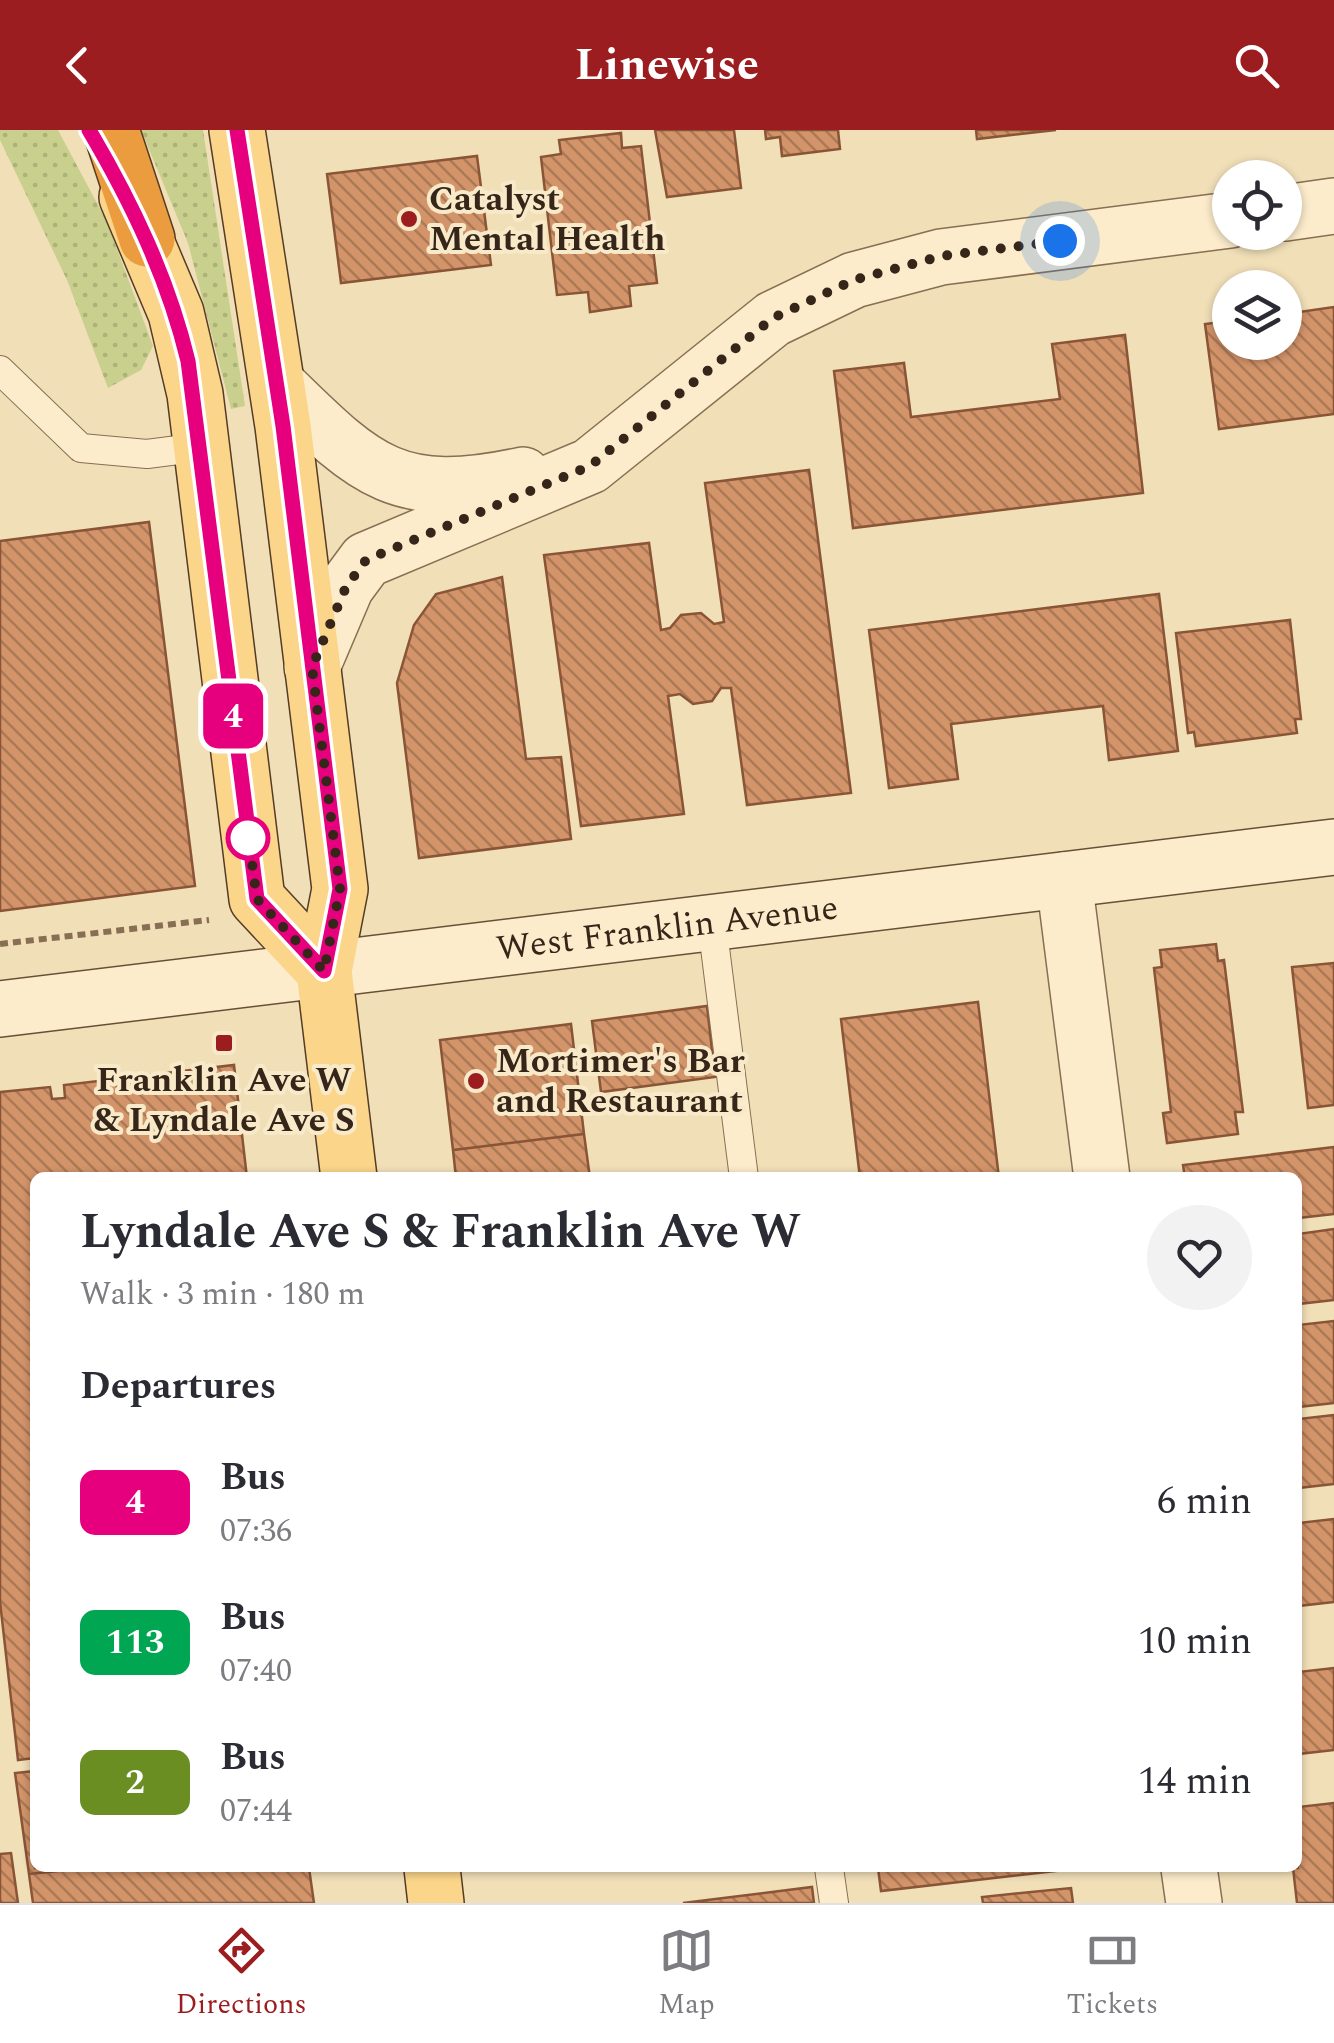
<!DOCTYPE html>
<meta charset="utf-8">
<style>
:root{--surface:#fff;--page:#f2f2f3;--text:#2b2b33;--muted:#7c7c81;--line:#e1e1e2;--accent:#9c1d20}
body{margin:0;font-family:Spectral,serif;background:var(--page);color:var(--text);height:100vh;display:flex;flex-direction:column;font-size:38px;white-space:nowrap}
*{box-sizing:border-box;margin:0}
p{font-size:32px;color:var(--muted)}
.icon{flex:none;width:55px;height:55px;fill:none;stroke:currentColor;stroke-width:2;stroke-linecap:round;stroke-linejoin:round}
.map{position:relative;flex:1;overflow:hidden}
.side{position:absolute;left:30px;top:1042px;width:1272px;height:700px;display:flex;flex-direction:column;background:var(--surface);border-radius:15px;box-shadow:0 2px 8px #0004}
.side>*{flex:none}
.badge{padding:0 20px;border-radius:15px;font-size:35px;line-height:65px}
.fabs{position:absolute;left:1212px;top:30px;display:grid;gap:20px}
.fabs a{display:grid;place-items:center;width:90px;height:90px;border-radius:50%;background:var(--surface);box-shadow:0 2px 8px #0004;font-size:50px}
.you{position:absolute;width:50px;height:50px;margin:-25px;border:8px solid #fff;border-radius:50%;background:#1a73e8;box-shadow:0 0 0 15px #1a73e833}
.map>.badge{position:absolute;translate:-50% -50%;box-shadow:0 0 0 5px #fff}
h2{padding:0 50px;font-size:38px;line-height:90px}
.round{display:grid;place-items:center;flex:none;width:105px;height:105px;border-radius:52px;background:var(--page)}
.overview{display:flex;align-items:center;justify-content:space-between;height:170px;padding:0 50px}
h1{font-size:48px;font-weight:700;line-height:75px}
ul{padding:0;list-style:none}
li{display:flex;align-items:center;gap:30px;height:140px;padding:0 50px}
li div{flex:1}
li b{display:block;font-size:38px}
li em{font-style:normal}
li .badge{min-width:110px;font-weight:700;text-align:center}
header{display:flex;justify-content:space-between;align-items:center;height:130px;padding:0 50px;background:var(--accent);color:#fff;font-size:45px;font-weight:700}
.tab-bar{display:flex;justify-content:space-around;align-items:center;height:140px;border-top:2px solid var(--line);background:var(--surface);font-size:28px;color:var(--muted)}
.tab-bar a{display:grid;justify-items:center;gap:5px}
.tab-bar .on{color:var(--accent)}
.map>svg:first-child{display:block}
</style>
<header><svg class="icon" aria-label="back" viewBox="0 0 24 24"><path d="M15 5l-7 7 7 7"/></svg>Linewise<svg class="icon" aria-label="search" viewBox="0 0 24 24"><circle cx="10" cy="10" r="6"/><path d="M15 15l6 6"/></svg></header>
<div class="map">
<svg width="1334" height="1773" viewBox="0 0 1334 1773">
<defs>
<pattern id="grass-dots" width="8" height="8" patternUnits="userSpaceOnUse" patternTransform="scale(2.5)"><rect width="8" height="8" fill="#c9cf8c"/><path d="M2 2h.1M6 6h.1" fill="none" stroke="#adb278" stroke-width="1.8" stroke-linecap="round"/></pattern>
<pattern id="building-back-hatch" width="6" height="6" patternUnits="userSpaceOnUse" patternTransform="scale(2.5)"><rect width="6" height="6" fill="#d3946a"/><path d="M-1 5l2 2M0 0l6 6M5-1l2 2" fill="none" stroke="#ac7956"/></pattern>
</defs>
<rect width="100%" height="100%" fill="#f1dfb8"/>
<path fill="url(#grass-dots)" d="M0,0H58L107,92L153,216L141,240L108,258L67,150L0,10Z
M141,0H203L245,276L231,279L188,113Z"/>
<path fill="url(#building-back-hatch)" stroke="#895536" stroke-width="2.5" d="M655,0H734L741,58L667,67Z
M765,0H838L840,19L782,26L780,7L766,9Z
M976,0H1056L977,9Z
M621,3L622,18L641,16L657,153L629,156L631,176L590,182L588,162L557,165L541,27L561,24L559,10Z
M477,26L491,135L341,153L327,44Z
M1334,177V284L1219,299L1205,194L1230,191V212H1285V184Z
M1125,205L1143,363L853,398L834,241L904,233L911,287L1060,269L1052,214Z
M809,340L851,663L747,675L731,558H721L712,571L693,574L680,564L668,566L684,684L581,696L544,425L649,413L661,500L670,498L681,485L701,483L714,494L724,492L705,353Z
M149,392L195,756L0,781V411Z
M502,447L526,629L561,627L571,709L419,728L397,553L414,495L436,464Z
M1159,464L1178,621L1109,630L1103,576L951,594L958,649L889,658L869,500Z
M1290,490L1301,589H1295L1297,603L1196,616L1194,602L1188,603L1176,503Z
M1216,814L1218,831L1224,830L1243,982H1235L1238,1004L1167,1013L1163,983L1171,982L1154,838L1162,837L1160,820Z
M1334,833V975L1308,978L1292,837Z
M978,872L999,1048H860L841,889Z
M707,876L715,947L601,962L592,891Z
M571,894L584,1004L453,1020L440,910Z
M234,935L247,1048H35V1628L18,1630L0,1472V962L50,957L52,969L65,968L64,955Z
M584,1004L590,1048H456L453,1020Z
M1334,1017V1084L1298,1088V1048H1185L1183,1035Z
M1334,1099V1170L1298,1174V1104Z
M1334,1191V1273L1298,1277V1195Z
M1334,1285V1354L1298,1358V1289Z
M1334,1389V1472L1298,1476V1393Z
M1334,1538V1620L1298,1624V1542Z
M35,1641V1738H87L29,1744L15,1643Z
M1334,1673V1773H1297L1293,1738H1298V1677Z
M11,1723L18,1773H0V1724Z
M87,1738H309L314,1773H33L29,1744Z
M878,1738H1082L881,1761Z
M812,1757L814,1773H683Z
M1071,1758L1073,1773H983L982,1767Z"/>
<g fill="none" stroke-linecap="round" stroke-linejoin="round">
<defs>
<path id="service" d="M0,240L81,318L147,324L201,317
M712,794L744,1048
M829,1738L834,1773"/>
<path id="minor" d="M1285,83L1334,76
M277,254C365,340 395,373 523,345
M312,537L346,457L366,430L590,336L773,189L854,150L941,127L1230,90
M1064,750L1102,1048
M1189,1738L1194,1773"/>
<g id="secondary">
<path id="s1" d="M0,879L1334,717"/>
</g>
<path id="primary" d="M237,0L283,296L340,759L324,841L349,1048
M127,67L176,183L195,264L257,769L324,841
M432,1738L436,1773"/>
<path id="motorway" d="M111,0L147,109"/>
</defs>
<use href="#service" stroke="#886e52" stroke-width="30"/>
<use href="#minor" stroke="#886e52" stroke-width="58"/>
<use href="#secondary" stroke="#694f36" stroke-width="58"/>
<use href="#primary" stroke="#553c27" stroke-width="58"/>
<use href="#motorway" stroke="#553c27" stroke-width="58"/>
<path stroke="#886e52" stroke-width="6" stroke-dasharray="8 5" stroke-linecap="butt" d="M0,814L209,790"/>
<use href="#service" stroke="#fceccb" stroke-width="28"/>
<use href="#minor" stroke="#fceccb" stroke-width="55"/>
<use href="#secondary" stroke="#fceccb" stroke-width="55"/>
<use href="#primary" stroke="#fad58a" stroke-width="55"/>
<use href="#motorway" stroke="#eb9c3e" stroke-width="55"/>
</g>
<g fill="none" stroke-linecap="round" stroke-linejoin="round">
<defs>
<path id="line" d="M89,0C132,73 168,148 188,231L257,769L324,841L340,759L283,296L237,0"/>
</defs>
<use href="#line" stroke="#fff" stroke-width="22"/>
<use href="#line" stroke="#e6007e" stroke-width="15"/>
<path stroke="#352619" stroke-width="10" stroke-dasharray="0 18" d="M248,708V704L257,769L324,841L340,759L312,537L346,457L366,430L590,336L773,188L854,150L942,126L1060,111"/>
</g>
<g fill="#9c1d20" stroke="#f8e9c8" stroke-width="4">
<circle cx="409" cy="89" r="10"/>
<rect x="214" y="903" width="20" height="20" rx="5"/>
<circle cx="476" cy="951" r="10"/>
</g>
<circle fill="#fff" stroke="#e6007e" stroke-width="5" cx="248" cy="708" r="20"/>
<g text-anchor="middle" dominant-baseline="central" stroke-width="8" stroke-linejoin="round" paint-order="stroke">
<g font-size="35" font-weight="bold" fill="#352619" stroke="#f8e9c8" text-anchor="start">
<text x="429" y="69">Catalyst<tspan x="429" dy="40">Mental Health</tspan></text>
<text x="496" y="931">Mortimer's Bar<tspan x="496" dy="40">and Restaurant</tspan></text>
<text x="224" y="950" text-anchor="middle">Franklin Ave W<tspan x="224" dy="40">&amp; Lyndale Ave S</tspan></text>
</g>
<g font-size="35" fill="#352619" stroke="#f8e9c8">
<text stroke="none"><textPath href="#s1" startOffset="672">West Franklin Avenue</textPath></text>
</g>
</g>
</svg>
<div class="fabs">
<a><svg class="icon" aria-label="locate" viewBox="0 0 24 24"><circle cx="12" cy="12" r="6"/><path d="M12 2v4M12 18v4M2 12h4M18 12h4"/></svg></a>
<a><svg class="icon" aria-label="layers" viewBox="0 0 24 24"><path d="M12 4l9 5-9 5-9-5zM3 14l9 5 9-5"/></svg></a>
</div>
<div class="you" style="left:1060px;top:111px"></div>
<b class="badge" style="left:233px;top:586px;background:#e6007e;color:#fff">4</b>
<section class="side">
<div class="overview"><div><h1>Lyndale Ave S &amp; Franklin Ave W</h1><p>Walk · 3 min · 180 m</p></div><a class="round"><svg class="icon" aria-label="heart" viewBox="0 0 24 24"><path d="M12 20l-8-8c-3-5 5-10 8-4 3-6 11-1 8 4z"/></svg></a></div>
<h2>Departures</h2>
<ul>
<li><span class="badge" style="background:#e6007e;color:#fff">4</span><div><b>Bus</b><p>07:36</p></div><em>6 min</em></li>
<li><span class="badge" style="background:#00a651;color:#fff">113</span><div><b>Bus</b><p>07:40</p></div><em>10 min</em></li>
<li><span class="badge" style="background:#6b8e23;color:#fff">2</span><div><b>Bus</b><p>07:44</p></div><em>14 min</em></li>
</ul>
</section>
</div>
<nav class="tab-bar">
<a class="on"><svg class="icon" aria-label="directions" viewBox="0 0 24 24"><path d="M12 3l9 9-9 9-9-9zM9 14v-3h6M13 9l2 2-2 2"/></svg>Directions</a>
<a><svg class="icon" aria-label="map" viewBox="0 0 24 24"><path d="M3 6l6-2 6 2 6-2v14l-6 2-6-2-6 2zM9 4v14M15 6v14"/></svg>Map</a>
<a><svg class="icon" aria-label="tickets" viewBox="0 0 24 24"><path d="M3 7h18v10H3zM15 7v10"/></svg>Tickets</a>
</nav>
